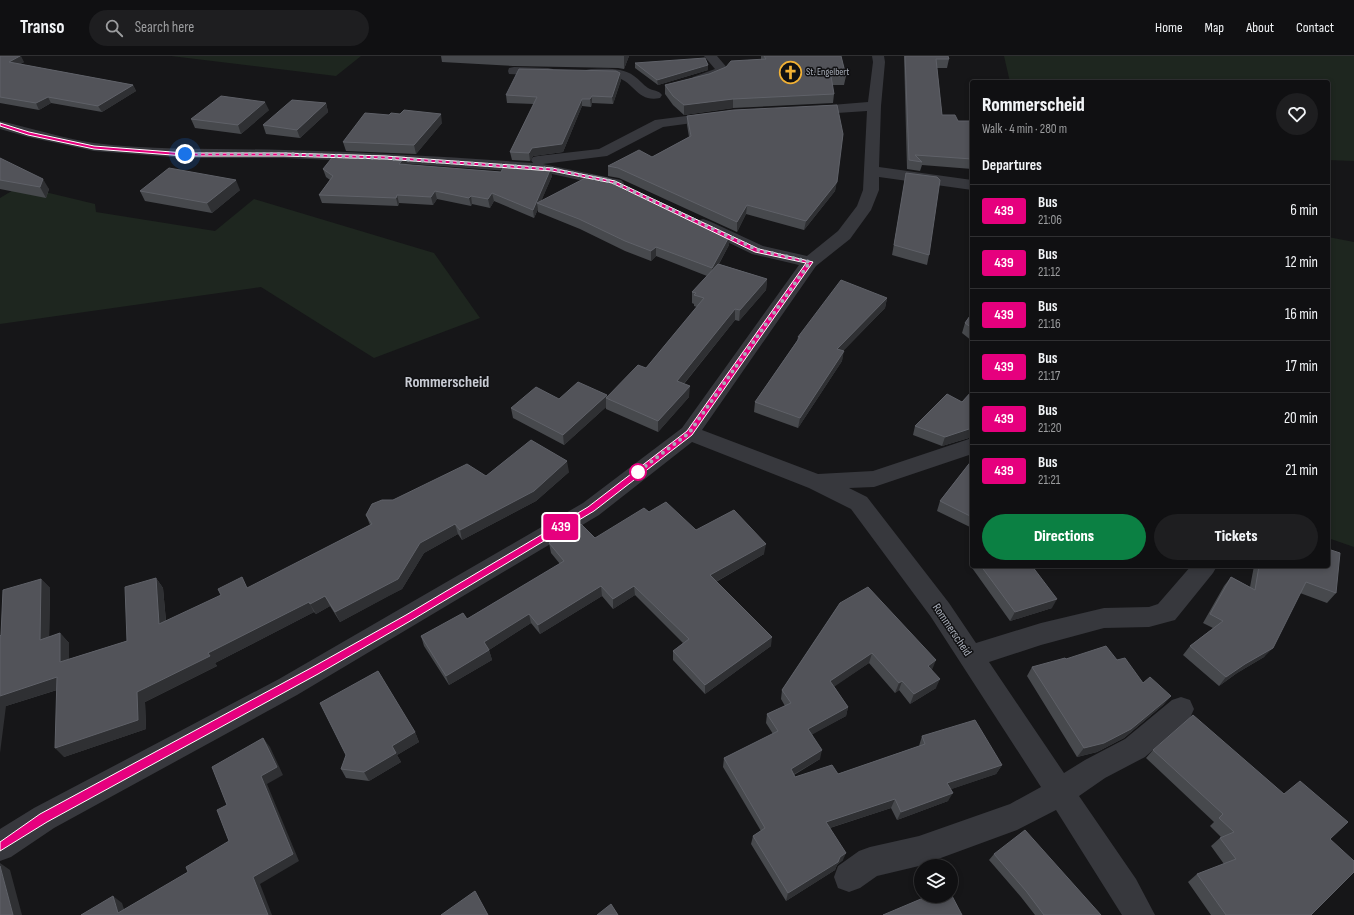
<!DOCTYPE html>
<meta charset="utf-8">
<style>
:root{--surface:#101012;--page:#1e1e20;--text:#f1f3f6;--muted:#9c9d9f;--line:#303032;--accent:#0b8043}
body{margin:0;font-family:"Sofia Sans Condensed",sans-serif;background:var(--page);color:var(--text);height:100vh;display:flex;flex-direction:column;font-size:15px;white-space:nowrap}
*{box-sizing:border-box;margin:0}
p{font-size:13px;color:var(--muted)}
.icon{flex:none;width:22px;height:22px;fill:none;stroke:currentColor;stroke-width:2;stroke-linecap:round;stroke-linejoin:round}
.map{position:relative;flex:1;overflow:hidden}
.sheet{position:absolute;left:970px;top:24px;width:360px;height:488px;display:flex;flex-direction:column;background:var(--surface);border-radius:4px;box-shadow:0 2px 6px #0003,0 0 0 1px var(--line)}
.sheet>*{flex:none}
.badge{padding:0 8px;border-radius:3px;font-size:14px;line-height:26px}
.fabs{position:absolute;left:914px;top:803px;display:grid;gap:8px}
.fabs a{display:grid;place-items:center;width:44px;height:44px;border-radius:50%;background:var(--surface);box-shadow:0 2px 6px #0003,0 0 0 1px var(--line);font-size:20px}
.you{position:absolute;width:20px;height:20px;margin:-10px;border:3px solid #fff;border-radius:50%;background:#1a73e8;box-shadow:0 0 0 6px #1a73e833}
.map>.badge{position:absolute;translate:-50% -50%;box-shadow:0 0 0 2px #fff}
h2{padding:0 12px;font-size:15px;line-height:36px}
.round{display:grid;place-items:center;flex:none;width:42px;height:42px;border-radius:21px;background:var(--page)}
.summary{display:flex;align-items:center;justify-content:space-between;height:68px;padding:0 12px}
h1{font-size:19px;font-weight:800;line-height:30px}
.action{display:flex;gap:8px;margin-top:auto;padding:8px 12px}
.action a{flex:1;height:46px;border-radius:24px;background:var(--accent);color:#fff;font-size:16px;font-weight:800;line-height:46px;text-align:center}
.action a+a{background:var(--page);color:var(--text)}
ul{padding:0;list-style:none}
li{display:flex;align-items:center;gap:12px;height:52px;padding:0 12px;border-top:1px solid var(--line)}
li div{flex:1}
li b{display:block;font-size:15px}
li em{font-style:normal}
li .badge{min-width:44px;font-weight:700;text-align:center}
header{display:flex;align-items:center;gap:24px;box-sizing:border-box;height:56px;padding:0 20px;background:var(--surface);border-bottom:1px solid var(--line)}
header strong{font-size:19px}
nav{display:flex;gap:22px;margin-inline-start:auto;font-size:14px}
.search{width:280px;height:36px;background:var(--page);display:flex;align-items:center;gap:10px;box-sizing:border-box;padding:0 14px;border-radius:22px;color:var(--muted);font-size:15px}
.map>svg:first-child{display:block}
</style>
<header>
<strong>Transo</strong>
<div class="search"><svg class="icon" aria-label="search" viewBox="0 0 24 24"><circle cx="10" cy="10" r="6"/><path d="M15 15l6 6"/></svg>Search here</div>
<nav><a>Home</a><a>Map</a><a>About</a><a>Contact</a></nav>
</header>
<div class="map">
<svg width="1354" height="859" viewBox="0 0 1354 859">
<rect width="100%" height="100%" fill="#161618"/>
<path fill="#1e261f" d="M171,0H361L336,20Z
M1004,0H1354V105L1328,104V26H1010Z
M20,130L95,148L96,156L215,175L254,143L434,197L480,262L374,302L261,231L0,268V142Z
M1328,181L1354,186V491L1328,482Z"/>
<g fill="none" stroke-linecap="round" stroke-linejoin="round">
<path fill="#37383d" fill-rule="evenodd" d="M704,0H717L729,14C724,22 702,29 693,27L691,24L693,21L715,13Z
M872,0H884L885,6L881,50L879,111L972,124V134L879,121V134L871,154L850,183L816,210L702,374L818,418L873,415L972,382V398L874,431L849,432L867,441L949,547L976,587L1041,567L1104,552L1149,551L1158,548L1191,510H1217L1213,517L1175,564L1149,571L1104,572L1041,589L989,606L1064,717L1085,704L1125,683L1172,644L1181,641L1190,644L1194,653L1190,662L1145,701L1105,722L1079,740L1136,823L1155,859H1122L1056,754L1017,774L919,810L877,820L860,832L849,836L838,832L834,821L838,810L859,795L870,791L919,780L1010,748L1041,731L931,561L851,453L809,432L692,386L599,459L297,639L54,772L11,801L0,805V773L34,752L279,623L583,447L682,372L799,209L752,198L697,171L695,168L697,165L703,163L709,165L763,190L807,200L838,175L857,150L863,134L867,55L807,59L802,58L800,55L802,52L807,51L868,46L873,6Z
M514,11L548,12L553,13L554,16L553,19L548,20L509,18L508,15L509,12Z
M591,13C605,13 622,11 634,20C639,23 643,29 648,32C653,35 659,34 662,39L660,42C638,47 634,26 618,22C608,19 597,22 586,20L584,17L586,14Z
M717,56L722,57L724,60L722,63L663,71L607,100L543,108L621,124L624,127L621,130L616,132L552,118L495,114L385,106L284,102H185L94,95L28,81L0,73V65C31,72 62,82 94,87C158,95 221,92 285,94C368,96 450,101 533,107L531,104L533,101L538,100L599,93L655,64Z"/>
</g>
<path fill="#47494d" d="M0,0L24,6L20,8L133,29L136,35L102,56L51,47L39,54L0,47Z
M441,0H629L624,13L618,12L513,10L442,6Z
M761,0H841L846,20L844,29H832L834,38L833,47L733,52L684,59L673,49L665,38V29L709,18L761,4Z
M904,0H948L949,3L947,12H937L942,59L958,65L972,76V113L922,109L920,115L907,113Z
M635,7L708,14L658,29L635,12Z
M620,17L621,24L613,48L592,47L591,51L582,50L563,96L533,100L530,105L512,104L510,96L534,48L507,47L506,39Z
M326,47L328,56L300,82L266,78L263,69Z
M269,54L241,78L195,72L191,63Z
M687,60L843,78L835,135L804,174L746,158L737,176L619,122L608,120V110L652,101L689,81L687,69Z
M442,67L416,98L346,95L343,86Z
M405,101L406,109L552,120L541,145L729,189L719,208L767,223L766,234L739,265L735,264L684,328L689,341L658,376L606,353V351L564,389L513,362L511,352L559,343L608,340L646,312L697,251L694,250V248L692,247V236L707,220L656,200L651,205L625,195L580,173L538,156V153L534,162L494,145L490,152L472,148L471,150L437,143L433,149L399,147L398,150L322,147L319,139L330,124L326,121L323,113Z
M0,102L49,133L46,142L0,133Z
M905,126L929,199L927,209L892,199Z
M240,134L212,157L145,145L140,135Z
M887,242L885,252L843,295L842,305L798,372L754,356L755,346L797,285L798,281Z
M972,257V285L962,277L965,267Z
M972,335V381L942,390L913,379L915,370L962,346Z
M972,404V472L937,455L940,445Z
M569,416L536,445L462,484L458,478L424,497L402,533L390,539L340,566L330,550L316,558L314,556L215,607L217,610L145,646L146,673L64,701L57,634L6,650L0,580L41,523L50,532L49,581L60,577L69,587V603L127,585L156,522L163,532L166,565L248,532L370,469L366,459L393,444L486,420Z
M649,456L696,474L764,498L716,526L771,590L705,638L673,604V595L683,587L635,539L613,553L602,540L540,578L531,567L489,594L492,604L449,629L424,590L421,580L467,563L560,508L551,497L549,487L595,482Z
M972,505V510H1032L1052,552L1010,565L970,509Z
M1254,510H1328L1336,537L1327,547L1300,537L1264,601L1237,617L1219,630L1183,599L1190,590L1213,572L1203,567L1224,530L1231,521L1250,531Z
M840,547L932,614L936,632L910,648L899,634L895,637L869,607L834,630L848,651L846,660L812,678L820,703L794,719L795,721L838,718L919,690L922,680L1002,709L996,718L951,733L948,745L897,764L891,752L830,772L843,804L837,809L835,814L786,845L751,788L753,780L761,775L723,711L724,702L773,678L766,667L767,658L785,650L781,643L782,634Z
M1117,604L1143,627L1171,640L1163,649L1124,682L1097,696L1077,701L1027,620L1032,611Z
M415,676L419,686L397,699L401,706L369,725L346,722L341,713Z
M1153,694L1330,783L1311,859H1211L1188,826L1197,818L1224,808L1211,790L1221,781L1210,770L1214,766L1146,702Z
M994,798L1101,859H1035L1021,841L989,804Z"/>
<path fill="#2f3033" d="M20,0H21L24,6L12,12L9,6Z
M624,0H629L624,13Z
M708,9V14L658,29L657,24Z
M620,17L621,24L613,48L612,41Z
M133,29L136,35L102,56L98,50Z
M592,40V47L591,51L590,43Z
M48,41L51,47L39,54L36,47Z
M582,43V50L563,96L533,100L530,105L529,97L532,92Z
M733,43V52L684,59V49Z
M265,46L269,54L241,78L238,69Z
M326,47L328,56L300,82L297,74Z
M441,58L442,67L416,98L414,89Z
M405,101L407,109L399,108Z
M551,112L552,120L540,148L537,147L538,153L534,162L533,154Z
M43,123L49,133L46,142L40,131Z
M236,124L240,134L212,157L207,147Z
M837,126L835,135L804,174L806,165Z
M435,135L437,143L433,149L431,141Z
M492,137L494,145L490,152L488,143Z
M397,139L399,147L398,150L396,142Z
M471,140L472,148L471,150L469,142Z
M747,149L746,158L737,176V166Z
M730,179L729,189L711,222L712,212Z
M656,191V200L651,205V195Z
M767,223L766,234L739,265L740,254Z
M887,242L885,252L835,303L837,293Z
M735,253V264L677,336V325Z
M844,295L842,305L798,372L800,362Z
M690,330L689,341L658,376V365Z
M607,339L606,342V351L564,389L563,379Z
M972,372V381L942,390L945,381Z
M567,405L569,416L536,445L462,484L460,474Z
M455,468L458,478L424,497L402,533L340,566L335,556L420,487Z
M766,488L764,498L710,529V519Z
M156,522L163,532L167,578L159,568Z
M41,523L50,532L49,593L40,584Z
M601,530L602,540L540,578L538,569Z
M634,530L635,539L613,553V543Z
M325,540L330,550L316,558L310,548Z
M1057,543L1052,552L1010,565L1015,556Z
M309,546L314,556L215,607L217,610L145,646L146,673L64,701L55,692L137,636L208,597Z
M529,558L531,567L486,596L484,586Z
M60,577L69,587V616L60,606Z
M772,581L771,590L705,638V629Z
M1273,592L1264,601L1237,617L1219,630L1226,621L1245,608Z
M489,594L492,604L449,629L446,620Z
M872,597L869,607L828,635L830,625Z
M936,604L932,614L928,610Z
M57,621L66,631L6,650L0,697V640Z
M940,623L936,632L910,648L914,638Z
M902,625L899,634L895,637L899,627Z
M1171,640L1163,649L1124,682L1097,696L1077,701L1084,692Z
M848,651L846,660L806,682L808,673Z
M415,676L419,686L397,699L401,706L369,725L364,716L392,690Z
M263,682L270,691L283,719L267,728L299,805L260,828L272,859H268L253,821Z
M822,694L820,703L789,721L791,713Z
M1002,709L996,718L943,736L947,727Z
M953,737L948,745L897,764L901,756Z
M895,743L891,752L823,774L826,766Z
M846,797L843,804L837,809L835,814L786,845L788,837Z
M0,807L10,814L22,859H13L0,810Z
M113,840L122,847L126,859L118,857Z"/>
<path fill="#525359" stroke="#5f6168" d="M0,0H20L9,6L133,29L98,50L48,41L36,47L0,41Z
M764,0H841L846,20H831L834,38L733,43L684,49L673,40L665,29L709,18L726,11L731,5L766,3Z
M905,0H948L949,3H936L942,59H955L958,65H971L972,76V103L915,99L922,106L909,104Z
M705,2L708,9L657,24L635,7Z
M519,13L616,15L620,17L612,41L592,40L590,43H582L562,88L532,92L529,97L510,96L537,41L506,39Z
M221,40L265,46L238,69L191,63Z
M292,44L326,47L297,74L263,69Z
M837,49L843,78L837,126L806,165L747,149L737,166L618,112L608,110L639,94L652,101L691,80L687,60L734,54Z
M404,54L441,58L414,89L343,86L365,57L389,59L391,57L400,58Z
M335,98L405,101L399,108L501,116L505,108L551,112L533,154L492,137L488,143L471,140L469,142L435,135L431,141L397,139L396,142L319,139L333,120L323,113Z
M0,102L43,123L40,131L0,124Z
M169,112L236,124L207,147L140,135Z
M906,117L937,121L940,124L929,199L894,189Z
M591,119L607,122L730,179L712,212L656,191L651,195L625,185L579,163L537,147Z
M718,208L767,223L740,254L735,253L677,325L690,330L658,365L606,342L638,309L646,312L704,242L694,239L696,237L692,236Z
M841,224L887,242L837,293L844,295L800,362L755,346L800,281H798Z
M972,257V272L965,267Z
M578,326L607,339L563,379L511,352L536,331L559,343Z
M972,335V372L945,381L915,370L947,338L962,346Z
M531,384L567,405L534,435L460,474L455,468L420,487L398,523L335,556L325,540L310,548L309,546L208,597L210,600L137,636L138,664L55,692L57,621L0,640V580L1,579L3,534L41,523L40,584L60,577V606L127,585L125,531L156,522L159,568L221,539L218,533L242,521L247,532L372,468L366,459L372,448L382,444H393L467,408L486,420Z
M972,404V461L940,445Z
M666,446L696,474L734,454L766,488L710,519L772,581L705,629L673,595L689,583L634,530L613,543L601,530L538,569L529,558L484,586L489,594L446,620L421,580L463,557L467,563L564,505L549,487L581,468L595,482L644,452L649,456Z
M1328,493L1340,497L1336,537L1306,526L1273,592L1245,608L1226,621L1190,590L1223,565L1210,558L1231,521L1255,534L1259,510H1328Z
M981,510H1032L1057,543L1015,556Z
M868,531L936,604L928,610L940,623L914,638L902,625L899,627L872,597L830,625L848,651L808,673L822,694L791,713L795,721L832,709L838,718L925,688L922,680L975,664L1002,709L947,727L953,737L901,756L895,743L826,766L846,797L840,801L838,806L788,837L753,780L765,772L724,702L778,675L767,658L791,647L782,634L840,547Z
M1106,590L1117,604L1125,602L1143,627L1150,621L1171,640L1131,673L1104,687L1084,692L1032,611L1065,602L1066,603Z
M378,615L415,676L392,690L396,697L364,716L341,713L346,699L320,647Z
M1193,659L1284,738L1300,725L1348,766L1330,783L1354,805V816L1311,859H1226L1197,818L1236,803L1220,782L1234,776L1219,762L1223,758L1153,694Z
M263,682L277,711L261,720L293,798L253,821L268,859H81L113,840L118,857L188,816L186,811L229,785L217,754L227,749L212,711Z
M1025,774L1101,859H1044L1026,835L994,798Z
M0,810L13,859H0Z
M475,835L488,859H441Z
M951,838L962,859H883L928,840H951Z
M611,848L618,859H597Z"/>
<path fill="#e6007e" stroke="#fff" d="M0,67L29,76L94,90L185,97H284L385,100L552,112L615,125L759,193L813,206L692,379L594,455L412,564L318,618L47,766L0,795V786L40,758L311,612L406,559L588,451L687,375L806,207L755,196L612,127L552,115L385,103L284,100H185L94,93L28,79L0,70Z"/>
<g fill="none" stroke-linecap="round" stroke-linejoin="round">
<path stroke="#a8adb8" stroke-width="4" stroke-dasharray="0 7.2" d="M185,98H284L385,102L552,113L613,126L758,194L810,206L689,377L635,418L638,416"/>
</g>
<defs>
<symbol id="church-ring" viewBox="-11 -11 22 22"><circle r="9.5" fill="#111113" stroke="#f2b134" stroke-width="1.5"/><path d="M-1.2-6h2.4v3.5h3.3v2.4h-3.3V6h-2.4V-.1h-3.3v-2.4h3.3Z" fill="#f2b134"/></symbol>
</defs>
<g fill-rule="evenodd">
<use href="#church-ring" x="778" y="4" width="25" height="25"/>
</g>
<circle fill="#fff" stroke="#e6007e" stroke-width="2" cx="638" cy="416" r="8"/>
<g text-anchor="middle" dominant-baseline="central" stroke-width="3" stroke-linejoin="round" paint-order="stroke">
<g font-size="10" fill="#a8adb8" stroke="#111113" text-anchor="start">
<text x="806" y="16">St. Engelbert</text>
</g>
<g font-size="12" fill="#a8adb8" stroke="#111113">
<text transform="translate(952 574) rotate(56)">Rommerscheid</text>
</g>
<g font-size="16" font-weight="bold" fill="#c9ccd4" stroke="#111113">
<text x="447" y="326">Rommerscheid</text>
</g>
</g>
</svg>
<div class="fabs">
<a><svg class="icon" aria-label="layers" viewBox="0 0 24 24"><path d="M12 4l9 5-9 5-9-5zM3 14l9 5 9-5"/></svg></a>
</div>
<div class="you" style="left:185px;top:98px"></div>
<b class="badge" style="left:561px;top:471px;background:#e6007e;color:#fff">439</b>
<section class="sheet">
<div class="summary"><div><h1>Rommerscheid</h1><p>Walk · 4 min · 280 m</p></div><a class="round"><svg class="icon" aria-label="heart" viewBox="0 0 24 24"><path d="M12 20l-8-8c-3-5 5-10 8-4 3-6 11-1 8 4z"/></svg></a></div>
<h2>Departures</h2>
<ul>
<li><span class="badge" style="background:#e6007e;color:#fff">439</span><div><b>Bus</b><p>21:06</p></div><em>6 min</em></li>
<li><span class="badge" style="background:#e6007e;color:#fff">439</span><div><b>Bus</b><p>21:12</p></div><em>12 min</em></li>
<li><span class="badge" style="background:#e6007e;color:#fff">439</span><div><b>Bus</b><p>21:16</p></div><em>16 min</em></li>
<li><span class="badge" style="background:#e6007e;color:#fff">439</span><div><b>Bus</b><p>21:17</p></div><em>17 min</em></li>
<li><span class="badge" style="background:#e6007e;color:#fff">439</span><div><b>Bus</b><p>21:20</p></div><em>20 min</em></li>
<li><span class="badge" style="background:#e6007e;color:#fff">439</span><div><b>Bus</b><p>21:21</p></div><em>21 min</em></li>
</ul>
<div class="action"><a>Directions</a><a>Tickets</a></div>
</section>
</div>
